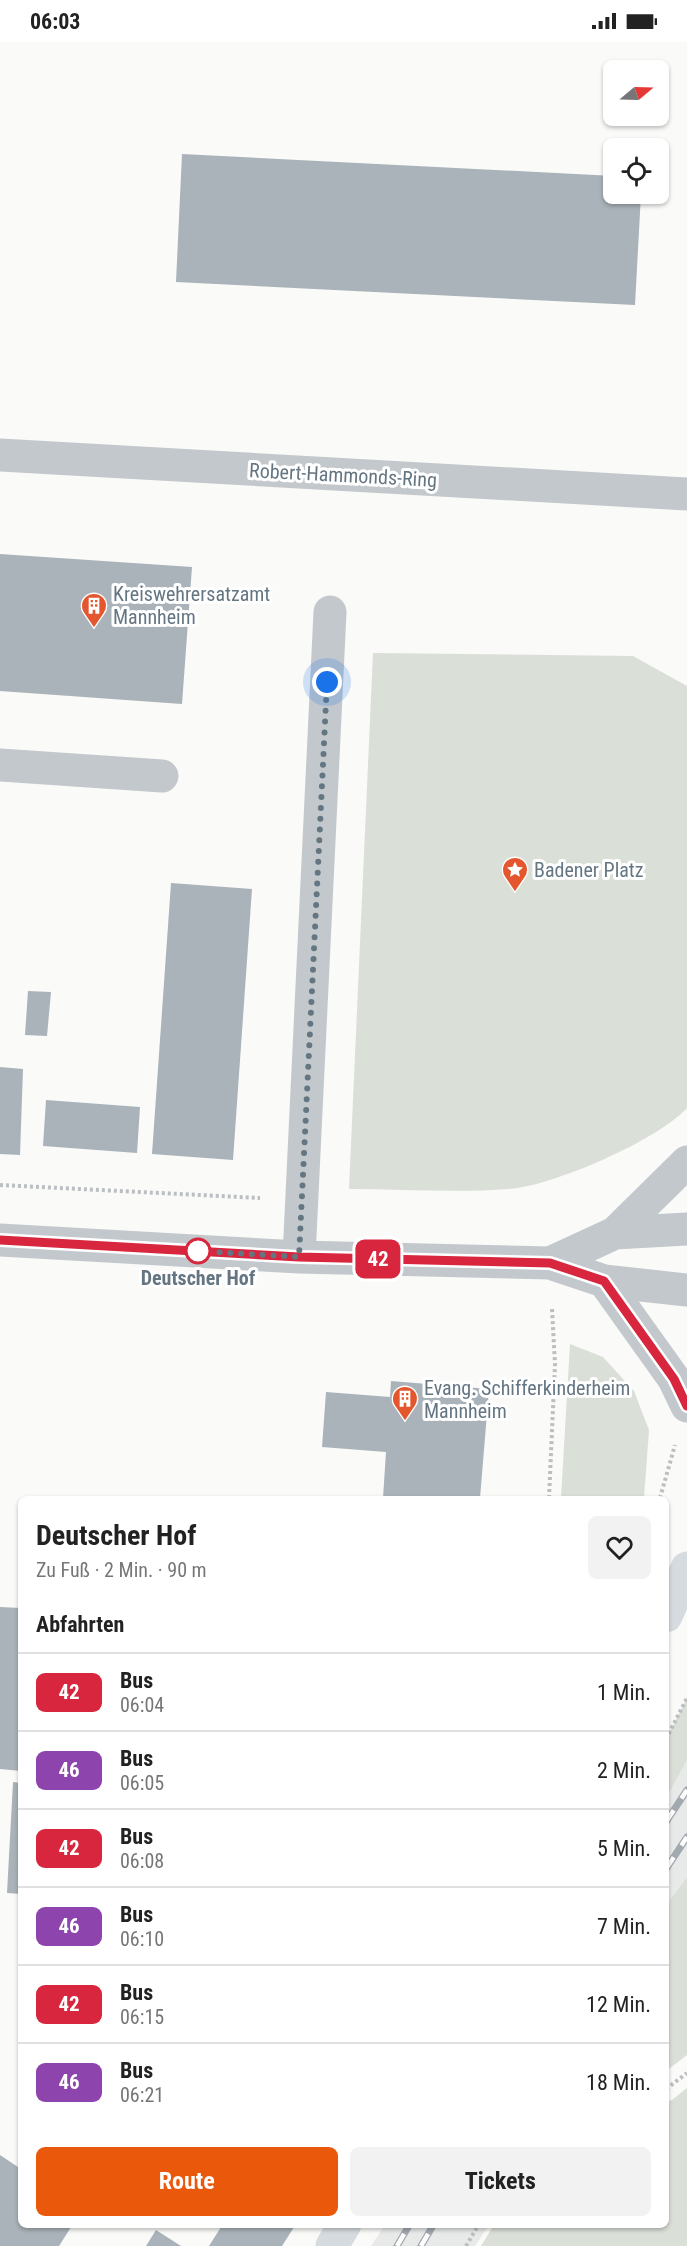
<!DOCTYPE html>
<html lang="de">
<meta charset="utf-8">
<style>
:root{--surface:#fff;--page:#f2f2f2;--text:#222;--muted:#767676;--line:#e0e0e0;--accent:#ea580c}
body{margin:0;font-family:"Roboto Condensed",sans-serif;background:var(--page);color:var(--text);height:100vh;display:flex;flex-direction:column;font-size:22px;white-space:nowrap}
*{box-sizing:border-box;margin:0}
p{font-size:20px;color:var(--muted)}
.icon{flex:none;width:33px;height:33px;fill:none;stroke:currentColor;stroke-width:2;stroke-linecap:round;stroke-linejoin:round}
.map{position:relative;flex:1;overflow:hidden}
.side{position:absolute;left:18px;top:1454px;width:651px;height:732px;display:flex;flex-direction:column;background:var(--surface);border-radius:9px;box-shadow:0 2px 4px #0004}
.side>*{flex:none}
.badge{padding:0 12px;border-radius:9px;font-size:21px;line-height:39px}
.needle{width:39px;rotate:71deg}
.tools{position:absolute;left:603px;top:18px;display:grid;gap:12px}
.tools a{display:grid;place-items:center;width:66px;height:66px;border-radius:9px;background:var(--surface);box-shadow:0 2px 4px #0004;font-size:30px}
.you{position:absolute;width:30px;height:30px;margin:-15px;border:4px solid #fff;border-radius:50%;background:#1a73e8;box-shadow:0 0 0 9px #1a73e833}
.map>.badge{position:absolute;translate:-50% -50%;box-shadow:0 0 0 3px #fff}
h2{padding:0 18px;font-size:22px;line-height:54px}
.round{display:grid;place-items:center;flex:none;width:63px;height:63px;border-radius:9px;background:var(--page)}
.summary{display:flex;align-items:center;justify-content:space-between;height:102px;padding:0 18px}
h1{font-size:28px;font-weight:700;line-height:45px}
.cta{display:flex;gap:12px;margin-top:auto;padding:12px 18px}
.cta a{flex:1;height:69px;border-radius:9px;background:var(--accent);color:#fff;font-size:24px;font-weight:700;line-height:69px;text-align:center}
.cta a+a{background:var(--page);color:var(--text)}
ul{padding:0;list-style:none}
li{display:flex;align-items:center;gap:18px;height:78px;padding:0 18px;border-top:2px solid var(--line)}
li div{flex:1}
li b{display:block;font-size:22px}
li em{font-style:normal}
li .badge{min-width:66px;font-weight:700;text-align:center}
.status{display:flex;justify-content:space-between;align-items:center;height:42px;padding:0 30px;background:var(--surface);direction:ltr}
.status svg{height:16px;fill:currentColor}
.map>svg:first-child{display:block}
</style>
<div class="status"><b>06:03</b><svg viewBox="0 0 49 12"><path d="M0 12V9h3v3zM5 12V6h3v6zM10 12V3h3v9zM15 12V0h3v12zM26 1h20v11H26zM47 4h2v5h-2z"/></svg></div>
<div class="map">
<svg width="687" height="2204" viewBox="0 0 687 2204">
<rect width="100%" height="100%" fill="#fafaf8"/>
<path fill="#e8e9e9" d="M687,1718V1835L666,1863V1755Z
M385,2183V2182L489,2183L475,2204H371Z"/>
<path fill="#dadfd7" d="M373,611L633,614L687,644V1066C658,1098 553,1144 509,1147C456,1151 402,1147 349,1147Z
M570,1302L603,1315L634,1349L649,1388L644,1456H561Z
M687,1656V1718L666,1756V1697Z
M687,1835V2013L666,2029V1863Z
M687,2046V2204H481L494,2183L666,2182V2060L672,2058Z"/>
<path fill="#aab3b9" d="M182,112L614,134V152H641L635,263L176,240Z
M0,512L192,525L182,662L0,649Z
M171,841L252,847L233,1118L152,1112Z
M28,949L51,950L47,994L25,993Z
M0,1025L23,1027L20,1113L0,1112Z
M46,1058L140,1065L137,1111L43,1104Z
M391,1339L489,1347L480,1456H383L386,1410L322,1405L326,1350L390,1355Z
M0,1565L21,1566V1729L0,1727Z
M13,1740L21,1741V1852L7,1851Z
M0,2113L21,2127V2182H73L59,2204H0Z
M223,2182H296L282,2204H209Z
M156,2188L181,2204H146Z"/>
<g fill="none" stroke-linecap="round" stroke-linejoin="round">
<path stroke="#bbbfc2" stroke-width="4" stroke-dasharray="3 3" stroke-linecap="butt" d="M0,1143L260,1156
M549,1456L555,1322L552,1267
M660,1456L675,1403
M666,1697L687,1656
M666,2047L687,2031
M466,2204L479,2182"/>
<path stroke="#c3c8cc" stroke-width="33" d="M0,413L687,452
M0,723L162,734
M615,1191L687,1120
M0,1198L299,1215L550,1221L604,1239L687,1248
M299,1215L330,570
M550,1221L615,1191L687,1187
M604,1239L674,1337L687,1364"/>
<path stroke="#d6dbdf" stroke-width="33" d="M666,1574L687,1526
M332,2204L345,2182"/>
<defs>
<path id="rail" d="M666,1780L687,1748
M666,1827L687,1795
M397,2204L410,2182
M421,2204L434,2182"/>
</defs>
<use href="#rail" stroke="#a2aab0" stroke-width="7"/>
<use href="#rail" stroke="#fff" stroke-width="4.5" stroke-dasharray="14" stroke-linecap="butt"/>
</g>
<g fill="none" stroke-linecap="round" stroke-linejoin="round">
<defs>
<path id="line" d="M0,1198L299,1215L550,1221L604,1239L674,1337L687,1364"/>
</defs>
<use href="#line" stroke="#fff" stroke-width="14"/>
<use href="#line" stroke="#d7263d" stroke-width="9"/>
<path stroke="#657683" stroke-width="6" stroke-dasharray="0 10.8" d="M198,1209L299,1215L327,640"/>
</g>
<defs>
<symbol id="building-pin" viewBox="-11 -11 22 30"><path d="M0 17L-7.5 6A9.5 9.5 0 1 1 7.5 6Z" fill="#e4572e" stroke="#fff"/><path d="M-4-6H4V6H1V3H-1V6H-4ZM-2.5-4.3h1.7v1.8h-1.7ZM.8-4.3h1.7v1.8H.8ZM-2.5-1h1.7V.8h-1.7ZM.8-1h1.7V.8H.8Z" fill="#fff"/></symbol>
<symbol id="sight-pin" viewBox="-11 -11 22 30"><path d="M0 17L-7.5 6A9.5 9.5 0 1 1 7.5 6Z" fill="#e4572e" stroke="#fff"/><path d="M0-6L1.8-2.2L6-1.7L2.9 1.2L3.7 5.4L0 3.3L-3.7 5.4L-2.9 1.2L-6-1.7L-1.8-2.2Z" fill="#fff"/></symbol>
</defs>
<g fill-rule="evenodd">
<use href="#building-pin" x="79" y="549" width="30" height="40"/>
<use href="#sight-pin" x="500" y="813" width="30" height="40"/>
<use href="#building-pin" x="390" y="1342" width="30" height="40"/>
</g>
<circle fill="#fff" stroke="#d7263d" stroke-width="3" cx="198" cy="1209" r="12"/>
<g text-anchor="middle" dominant-baseline="central" stroke-width="6" stroke-linejoin="round" paint-order="stroke">
<g font-size="20" fill="#657683" stroke="#fff">
<text transform="translate(343 433) rotate(3)">Robert-Hammonds-Ring</text>
</g>
<g font-size="20" fill="#657683" stroke="#fff" text-anchor="start">
<text x="113" y="552">Kreiswehrersatzamt<tspan x="113" dy="23">Mannheim</tspan></text>
<text x="534" y="828">Badener Platz</text>
<text x="424" y="1346">Evang. Schifferkinderheim<tspan x="424" dy="23">Mannheim</tspan></text>
</g>
<g font-size="20" font-weight="bold" fill="#657683" stroke="#fff">
<text x="198" y="1236">Deutscher Hof</text>
</g>
</g>
</svg>
<div class="tools">
<a><svg class="needle" viewBox="-14 -14 28 28"><path d="M0-13l5 13h-10z" fill="#e53935"/><path d="M0 13l5-13h-10z" fill="#767676"/></svg></a>
<a><svg class="icon" aria-label="locate" viewBox="0 0 24 24"><circle cx="12" cy="12" r="6"/><path d="M12 2v4M12 18v4M2 12h4M18 12h4"/></svg></a>
</div>
<div class="you" style="left:327px;top:640px"></div>
<b class="badge" style="left:378px;top:1217px;background:#d7263d;color:#fff">42</b>
<section class="side">
<div class="summary"><div><h1>Deutscher Hof</h1><p>Zu Fuß · 2 Min. · 90 m</p></div><a class="round"><svg class="icon" aria-label="heart" viewBox="0 0 24 24"><path d="M12 20l-8-8c-3-5 5-10 8-4 3-6 11-1 8 4z"/></svg></a></div>
<h2>Abfahrten</h2>
<ul>
<li><span class="badge" style="background:#d7263d;color:#fff">42</span><div><b>Bus</b><p>06:04</p></div><em>1 Min.</em></li>
<li><span class="badge" style="background:#8e44ad;color:#fff">46</span><div><b>Bus</b><p>06:05</p></div><em>2 Min.</em></li>
<li><span class="badge" style="background:#d7263d;color:#fff">42</span><div><b>Bus</b><p>06:08</p></div><em>5 Min.</em></li>
<li><span class="badge" style="background:#8e44ad;color:#fff">46</span><div><b>Bus</b><p>06:10</p></div><em>7 Min.</em></li>
<li><span class="badge" style="background:#d7263d;color:#fff">42</span><div><b>Bus</b><p>06:15</p></div><em>12 Min.</em></li>
<li><span class="badge" style="background:#8e44ad;color:#fff">46</span><div><b>Bus</b><p>06:21</p></div><em>18 Min.</em></li>
</ul>
<div class="cta"><a>Route</a><a>Tickets</a></div>
</section>
</div>
